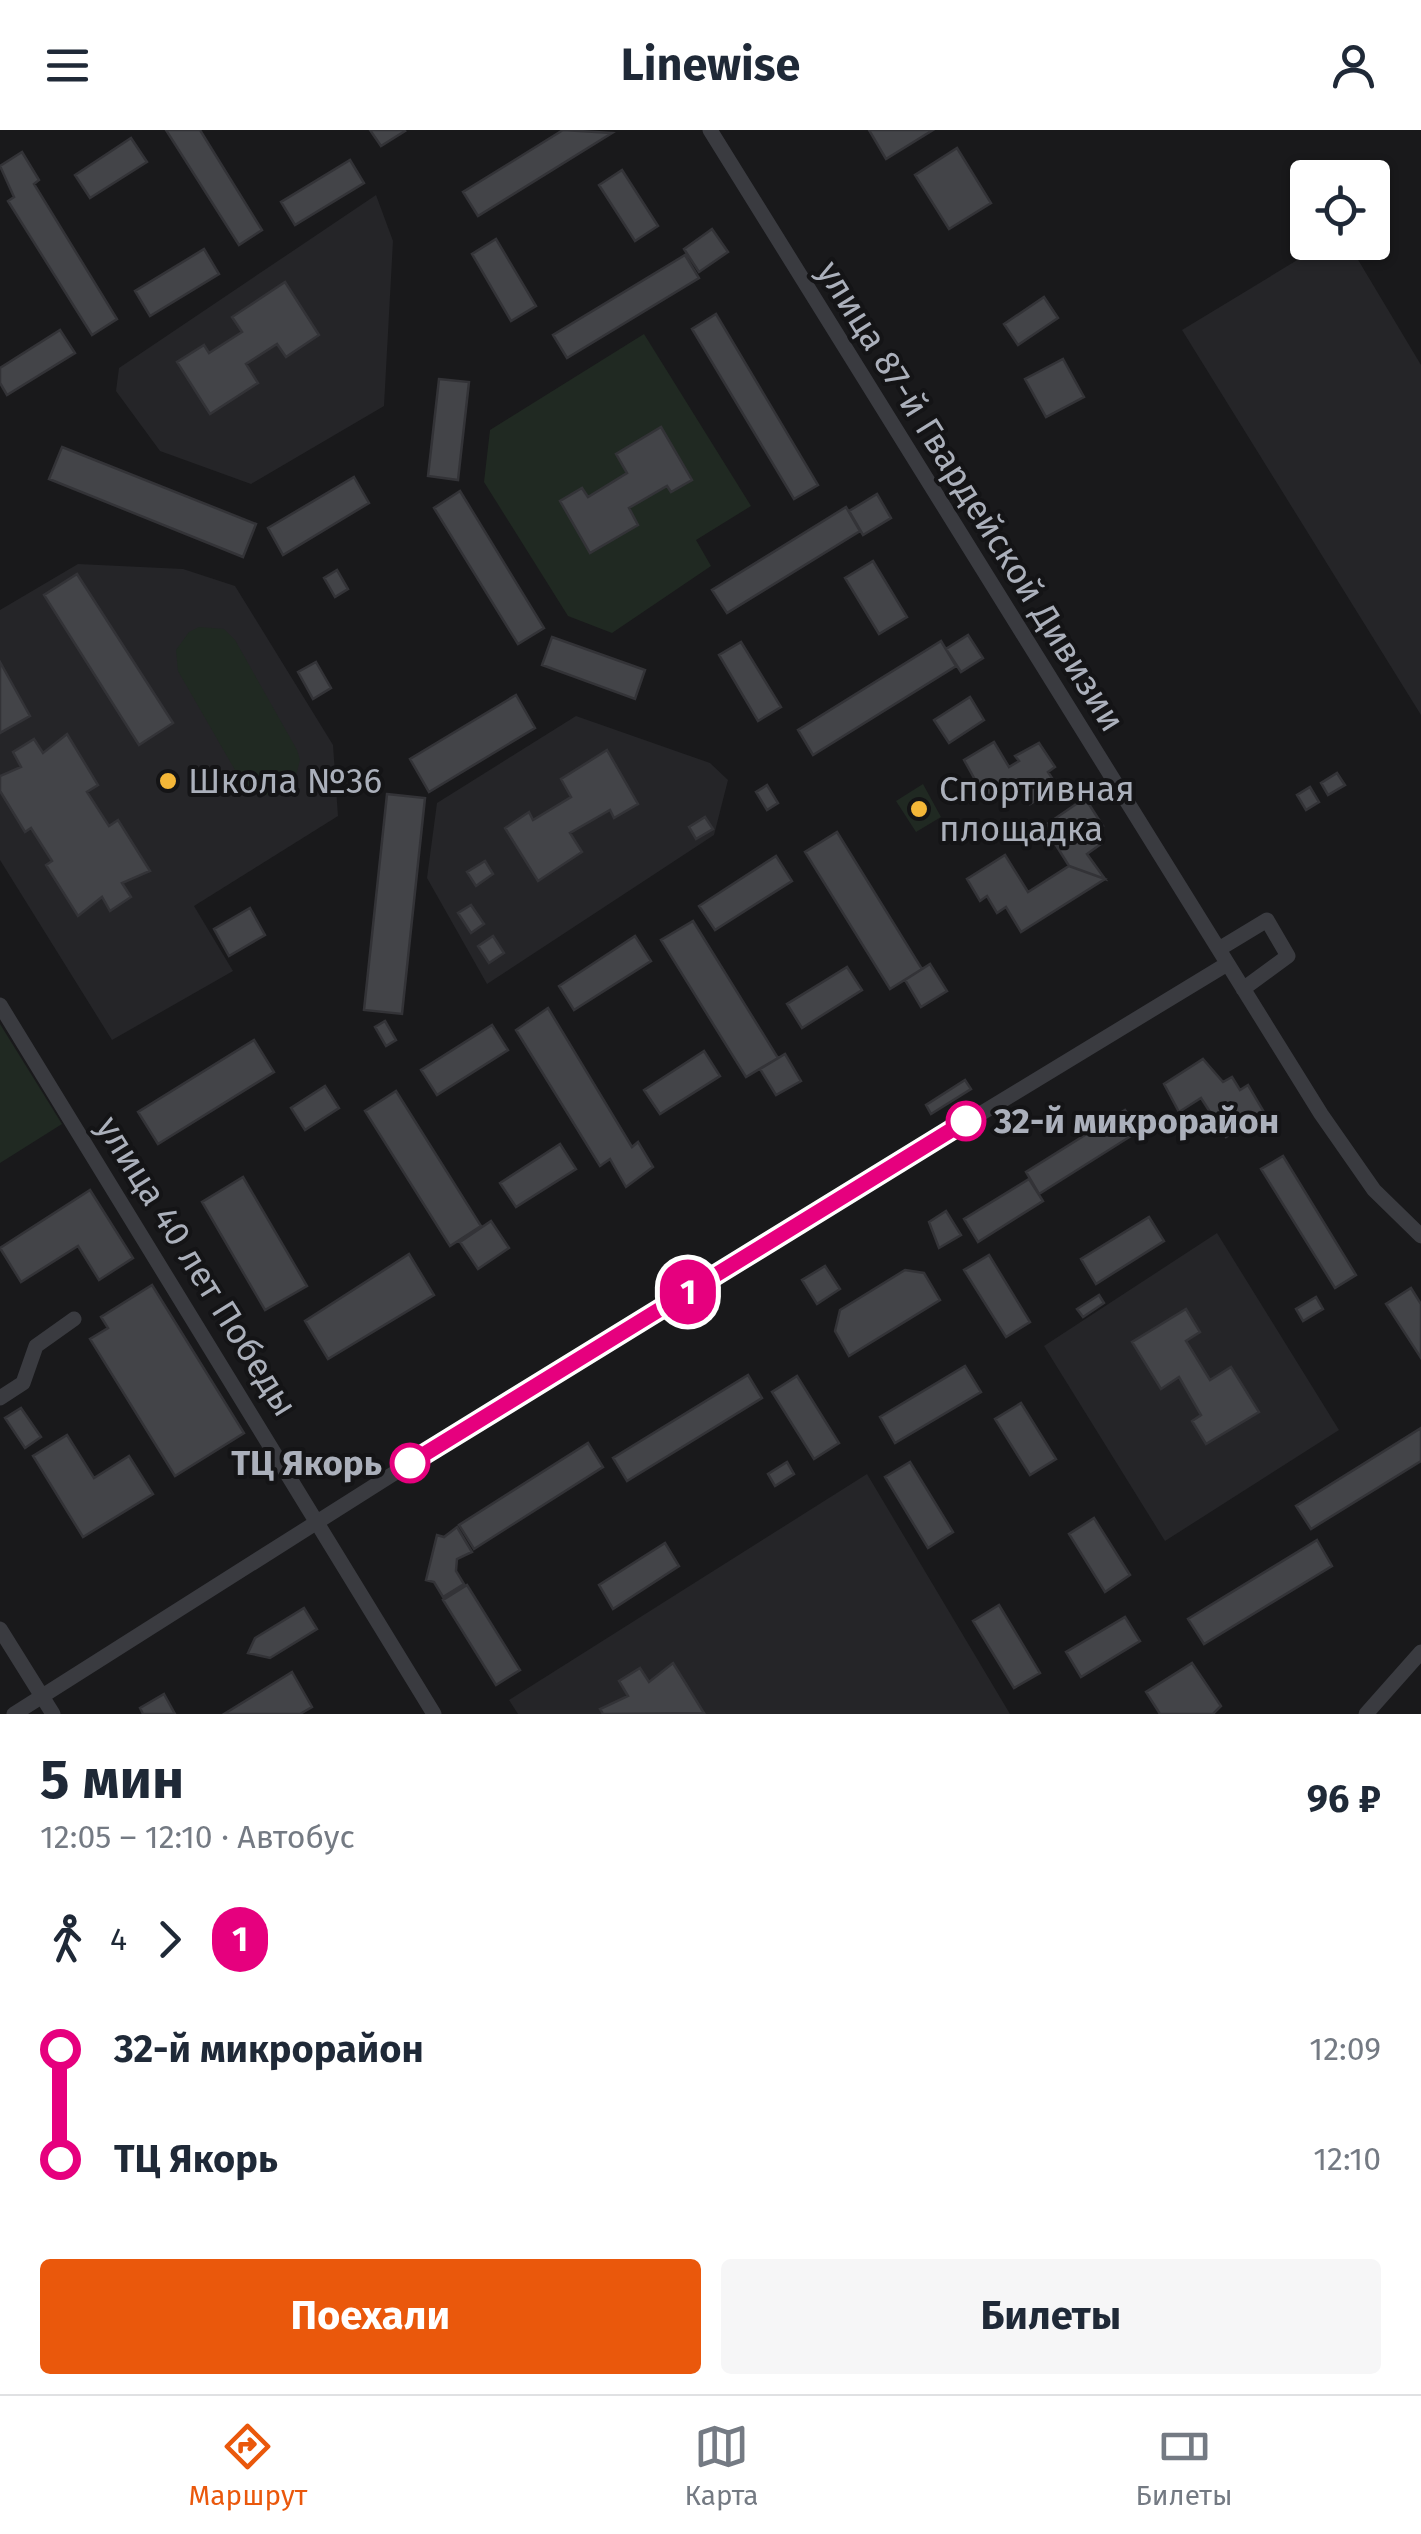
<!DOCTYPE html>
<html lang="ru">
<meta charset="utf-8">
<style>
:root{--surface:#fff;--page:#f6f6f7;--text:#1f2937;--muted:#747a83;--line:#e0e1e3;--accent:#ea580c}
body{margin:0;font-family:"Fira Sans",sans-serif;background:var(--page);color:var(--text);height:100vh;display:flex;flex-direction:column;font-size:38px;white-space:nowrap}
*{box-sizing:border-box;margin:0}
p{font-size:32px;color:var(--muted)}
.icon{flex:none;width:55px;height:55px;fill:none;stroke:currentColor;stroke-width:2;stroke-linecap:round;stroke-linejoin:round}
.map{position:relative;height:1584px;overflow:hidden}
.panel{display:flex;flex-direction:column;background:var(--surface);flex:1}
.panel>*{flex:none}
.badge{padding:0 20px;border-radius:32px;font-size:35px;line-height:65px}
.buttons{position:absolute;left:1290px;top:30px;display:grid;gap:20px}
.buttons a{display:grid;place-items:center;width:100px;height:100px;border-radius:10px;background:var(--surface);box-shadow:0 2px 8px #0004;font-size:50px}
.map>.badge{position:absolute;translate:-50% -50%;box-shadow:0 0 0 5px #fff}
.legs{display:flex;align-items:center;gap:15px;height:110px;padding:0 40px;font-size:32px}
.legs p{margin-inline-start:auto}
.overview{display:flex;align-items:center;justify-content:space-between;height:170px;padding:0 40px}
h1{font-size:55px;font-weight:700;line-height:75px}
.primary-button{display:flex;gap:20px;margin-top:auto;padding:20px 40px}
.primary-button a{flex:1;height:115px;border-radius:10px;background:var(--accent);color:#fff;font-size:40px;font-weight:700;line-height:115px;text-align:center}
.primary-button a+a{background:var(--page);color:var(--text)}
ul{padding:0 40px;list-style:none}
li{display:flex;align-items:center;gap:35px;height:110px;font-size:38px}
li i{display:grid;place-items:center;width:15px;height:100%;margin:0 12px;background:currentColor}
li i::after{content:'';width:25px;height:25px;margin:-12px;border:8px solid;border-radius:50%;background:var(--surface)}
li p{margin-inline-start:auto}
li:first-child i{background:linear-gradient(#0000 50%,currentColor 0)}
li:last-child i{background:linear-gradient(currentColor 50%,#0000 0)}
header{display:flex;justify-content:space-between;align-items:center;height:130px;padding:0 40px;background:var(--surface);font-size:45px;font-weight:700}
.tab-bar{display:flex;justify-content:space-around;align-items:center;height:140px;border-top:2px solid var(--line);background:var(--surface);font-size:28px;color:var(--muted)}
.tab-bar a{display:grid;justify-items:center;gap:5px}
.tab-bar .active{color:var(--accent)}
.map>svg:first-child{display:block}
</style>
<header><svg class="icon" aria-label="menu" viewBox="0 0 24 24"><path d="M4 6h16M4 12h16M4 18h16"/></svg>Linewise<svg class="icon" aria-label="person" viewBox="0 0 24 24"><circle cx="12" cy="8" r="4"/><path d="M4 21q1-7 8-7t8 7"/></svg></header>
<div class="map">
<svg width="1421" height="1584" viewBox="0 0 1421 1584">
<rect width="100%" height="100%" fill="#19191b"/>
<path fill="#252528" d="M376,65L393,111L384,276L251,354L160,321L116,261L119,238Z
M1327,112L1348,113L1421,235V585L1182,200Z
M78,434L183,439L235,456L333,615L338,686L194,776L233,841L112,910L0,730V480Z
M576,586L710,633L728,650L714,705L487,854L427,748L437,673Z
M1217,1103L1339,1300L1165,1411L1044,1216Z
M867,1344L1010,1584H518L509,1570Z"/>
<path fill="#202922" d="M644,204L751,376L696,410L711,436L612,503L568,486L484,352L490,300Z
M199,497L224,499L235,510L297,620L300,630L294,654L274,666L251,663L243,654L178,541L176,520L189,502Z
M923,654L941,687L916,702L896,671Z
M0,894L62,994L0,1033Z"/>
<path fill="#434448" stroke="#333337" stroke-width="2.5" d="M166,0H200L262,100L239,115Z
M370,0H404L405,1L381,16Z
M563,0L612,3L478,86L463,62Z
M869,0H933L886,29Z
M131,8L147,32L90,68L75,45Z
M957,18L991,73L949,99L915,45Z
M22,22L39,50L34,54L117,189L92,205L8,71L14,67L0,36Z
M350,30L364,53L295,95L281,72Z
M622,40L658,96L635,111L599,55Z
M712,99L728,122L699,142L684,119Z
M496,109L536,176L511,191L472,124Z
M204,119L219,144L150,186L135,161Z
M685,125L699,148L567,228L553,205Z
M285,152L319,205L286,227L277,214L246,234L258,253L210,284L177,232L204,215L209,223L242,202L232,187Z
M1044,167L1058,188L1018,215L1004,194Z
M716,184L818,355L794,369L692,199Z
M60,200L75,223L7,265L0,253V238Z
M1063,229L1084,267L1046,287L1025,249Z
M439,249L469,252L458,350L428,346Z
M661,297L692,350L671,362L667,356L629,378L638,395L590,423L560,371L582,358L588,367L627,343L616,324Z
M62,317L256,394L243,427L49,349Z
M354,347L369,373L283,425L268,398Z
M460,361L544,498L518,514L434,378Z
M877,364L891,388L863,405L849,381Z
M846,377L860,401L727,483L712,460Z
M873,431L907,487L879,504L845,448Z
M337,440L348,459L335,467L324,448Z
M77,444L173,593L139,615L44,465Z
M968,505L983,528L961,542L946,519Z
M552,507L645,540L635,569L542,535Z
M941,511L956,536L813,625L798,600Z
M741,512L781,577L758,591L719,525Z
M0,532L30,586L0,603Z
M316,532L331,558L313,569L298,542Z
M516,565L535,598L429,662L410,629Z
M970,567L984,590L949,613L934,590Z
M67,604L98,655L87,662L109,696L118,690L150,741L122,753L131,767L110,781L102,767L78,786L46,735L52,731L31,698L25,702L0,661V646L21,637L13,622L34,609L43,623Z
M994,612L1009,637L1019,631L1015,626L1039,613L1055,637L1048,642L1058,657L1030,674L1017,655L988,673L964,630Z
M607,620L638,674L614,688L610,680L570,703L582,722L538,751L505,698L529,682L533,690L571,667L561,649Z
M1337,643L1345,655L1328,665L1321,653Z
M767,655L778,673L767,680L756,662Z
M1310,657L1319,672L1306,680L1297,665Z
M387,664L425,668L402,884L364,880Z
M1085,668L1103,696L1093,703L1101,714L1087,724L1105,749L1069,736L1044,696Z
M705,687L713,699L696,709L689,697Z
M837,702L922,839L890,859L805,722Z
M1005,725L1028,762L1069,736L1105,749L1021,802L1006,777L997,783L987,766L980,771L967,749Z
M776,726L792,751L715,800L699,776Z
M485,731L493,744L476,756L467,742Z
M471,775L484,794L471,803L458,783Z
M250,778L265,805L229,826L214,799Z
M693,791L778,928L746,947L661,810Z
M493,806L504,823L489,833L478,816Z
M635,806L651,831L574,880L559,856Z
M930,834L947,861L921,877L905,850Z
M847,837L862,860L802,898L787,874Z
M548,878L632,1017L638,1012L653,1037L626,1057L610,1029L600,1036L516,900Z
M385,891L396,910L386,916L375,897Z
M492,895L508,920L437,965L421,940Z
M254,910L274,942L158,1014L138,982Z
M704,921L720,946L660,984L644,960Z
M785,924L801,951L776,965L760,939Z
M1203,929L1223,952L1232,947L1240,960L1248,955L1264,982L1226,1007L1201,968L1179,982L1164,954Z
M965,950L971,959L931,984L926,975Z
M325,956L339,978L305,1000L291,978Z
M396,961L481,1096L450,1116L365,981Z
M1125,980L1139,1001L1039,1064L1026,1042Z
M560,1014L576,1039L516,1077L500,1053Z
M1283,1026L1356,1145L1335,1158L1261,1039Z
M243,1047L307,1156L265,1180L202,1072Z
M1029,1049L1043,1071L978,1112L964,1089Z
M90,1060L133,1128L99,1150L78,1116L21,1152L0,1118Z
M946,1081L961,1105L939,1118L929,1092Z
M1149,1087L1164,1111L1096,1154L1081,1129Z
M491,1091L509,1118L478,1139L460,1112Z
M409,1124L434,1165L328,1229L305,1191Z
M989,1125L1030,1192L1006,1207L964,1140Z
M825,1136L840,1159L817,1174L802,1150Z
M905,1140L924,1143L940,1170L849,1226L835,1201L840,1180Z
M152,1155L244,1303L175,1346L90,1209L108,1198L101,1187Z
M1411,1158L1421,1174V1228L1386,1174Z
M1099,1165L1104,1173L1083,1187L1077,1179Z
M1316,1167L1323,1179L1303,1191L1296,1179Z
M1186,1179L1200,1202L1186,1211L1210,1250L1231,1237L1259,1282L1206,1314L1192,1291L1201,1285L1179,1247L1161,1259L1132,1212Z
M965,1236L981,1262L895,1313L880,1287Z
M748,1245L762,1268L627,1351L613,1328Z
M797,1246L839,1313L814,1329L772,1262Z
M1021,1273L1056,1329L1030,1345L995,1289Z
M21,1278L41,1307L25,1318L5,1288Z
M1421,1298V1331L1311,1399L1296,1376Z
M67,1305L94,1348L129,1326L153,1364L83,1407L33,1326Z
M588,1313L603,1337L474,1419L459,1395Z
M787,1332L794,1344L775,1356L768,1344Z
M910,1332L953,1402L928,1418L885,1347Z
M1094,1388L1130,1445L1105,1462L1069,1404Z
M457,1397L472,1422L457,1429L456,1441L464,1454L443,1467L434,1452L426,1450L437,1405L444,1407Z
M1317,1410L1332,1436L1204,1514L1188,1489Z
M665,1413L679,1436L613,1479L599,1455Z
M467,1455L520,1540L496,1555L443,1470Z
M999,1475L1040,1543L1014,1558L973,1491Z
M304,1478L317,1499L270,1528L248,1523L255,1508Z
M1125,1487L1140,1511L1081,1547L1066,1522Z
M673,1533L704,1583L603,1584L600,1579L628,1566L619,1551L640,1538L649,1552Z
M1192,1533L1221,1576L1213,1584H1160L1146,1562Z
M292,1542L312,1577L300,1584H224Z
M164,1564L175,1584H143L140,1578Z"/>
<g fill="none" stroke-linecap="round" stroke-linejoin="round">
<path stroke="#3a3b40" stroke-width="15" d="M710,0L1321,984L1374,1060L1421,1106
M1219,819L1267,790L1288,826L1243,859
M0,875L434,1584
M0,1268L23,1253L36,1216L74,1189
M0,1499L53,1584
M14,1584L524,1261L1227,834
M1366,1584L1421,1522"/>
</g>
<g fill="none" stroke-linecap="round" stroke-linejoin="round">
<defs>
<path id="line-1" d="M410,1333L966,991"/>
</defs>
<use href="#line-1" stroke="#fff" stroke-width="22"/>
<use href="#line-1" stroke="#e6007e" stroke-width="15"/>
</g>
<g fill="#f4b738" stroke="#141416" stroke-width="4">
<circle cx="168" cy="651" r="10"/>
<circle cx="919" cy="679" r="10"/>
</g>
<g fill="#fff" stroke="#e6007e" stroke-width="5">
<circle cx="966" cy="991" r="18"/>
<circle cx="410" cy="1333" r="18"/>
</g>
<g text-anchor="middle" dominant-baseline="central" stroke-width="8" stroke-linejoin="round" paint-order="stroke">
<g font-size="35" fill="#abb0bb" stroke="#141416">
<text transform="translate(971 366) rotate(58)">улица 87-й Гвардейской Дивизии</text>
<text transform="translate(197 1136) rotate(58)">улица 40 лет Победы</text>
</g>
<g font-size="35" fill="#abb0bb" stroke="#141416" text-anchor="start">
<text x="188" y="651">Школа №36</text>
<text x="939" y="659">Спортивная<tspan x="939" dy="40">площадка</tspan></text>
</g>
<g font-size="35" font-weight="bold" fill="#abb0bb" stroke="#141416" text-anchor="start">
<text x="994" y="991">32-й микрорайон</text>
<text x="382" y="1333" text-anchor="end">ТЦ Якорь</text>
</g>
</g>
</svg>
<div class="buttons">
<a><svg class="icon" aria-label="locate" viewBox="0 0 24 24"><circle cx="12" cy="12" r="6"/><path d="M12 2v4M12 18v4M2 12h4M18 12h4"/></svg></a>
</div>
<b class="badge" style="left:688px;top:1162px;background:#e6007e;color:#fff">1</b>
</div>
<section class="panel">
<div class="overview"><div><h1>5 мин</h1><p>12:05 – 12:10 · Автобус</p></div><b>96 ₽</b></div>
<div class="legs"><svg class="icon" aria-label="walk" viewBox="0 0 24 24"><circle cx="13" cy="4" r="2"/><path d="M13 8l-2 6 4 7M11 14l-3 7M7 12l3-4h3l4 4"/></svg>4<svg class="icon" aria-label="forward" viewBox="0 0 24 24"><path d="M9 5l7 7-7 7"/></svg><b class="badge" style="background:#e6007e;color:#fff">1</b></div>
<ul>
<li><i style="color:#e6007e"></i><b>32-й микрорайон</b><p>12:09</p></li>
<li><i style="color:#e6007e"></i><b>ТЦ Якорь</b><p>12:10</p></li>
</ul>
<div class="primary-button"><a>Поехали</a><a>Билеты</a></div>
</section>
<nav class="tab-bar">
<a class="active"><svg class="icon" aria-label="directions" viewBox="0 0 24 24"><path d="M12 3l9 9-9 9-9-9zM9 14v-3h6M13 9l2 2-2 2"/></svg>Маршрут</a>
<a><svg class="icon" aria-label="map" viewBox="0 0 24 24"><path d="M3 6l6-2 6 2 6-2v14l-6 2-6-2-6 2zM9 4v14M15 6v14"/></svg>Карта</a>
<a><svg class="icon" aria-label="tickets" viewBox="0 0 24 24"><path d="M3 7h18v10H3zM15 7v10"/></svg>Билеты</a>
</nav>
